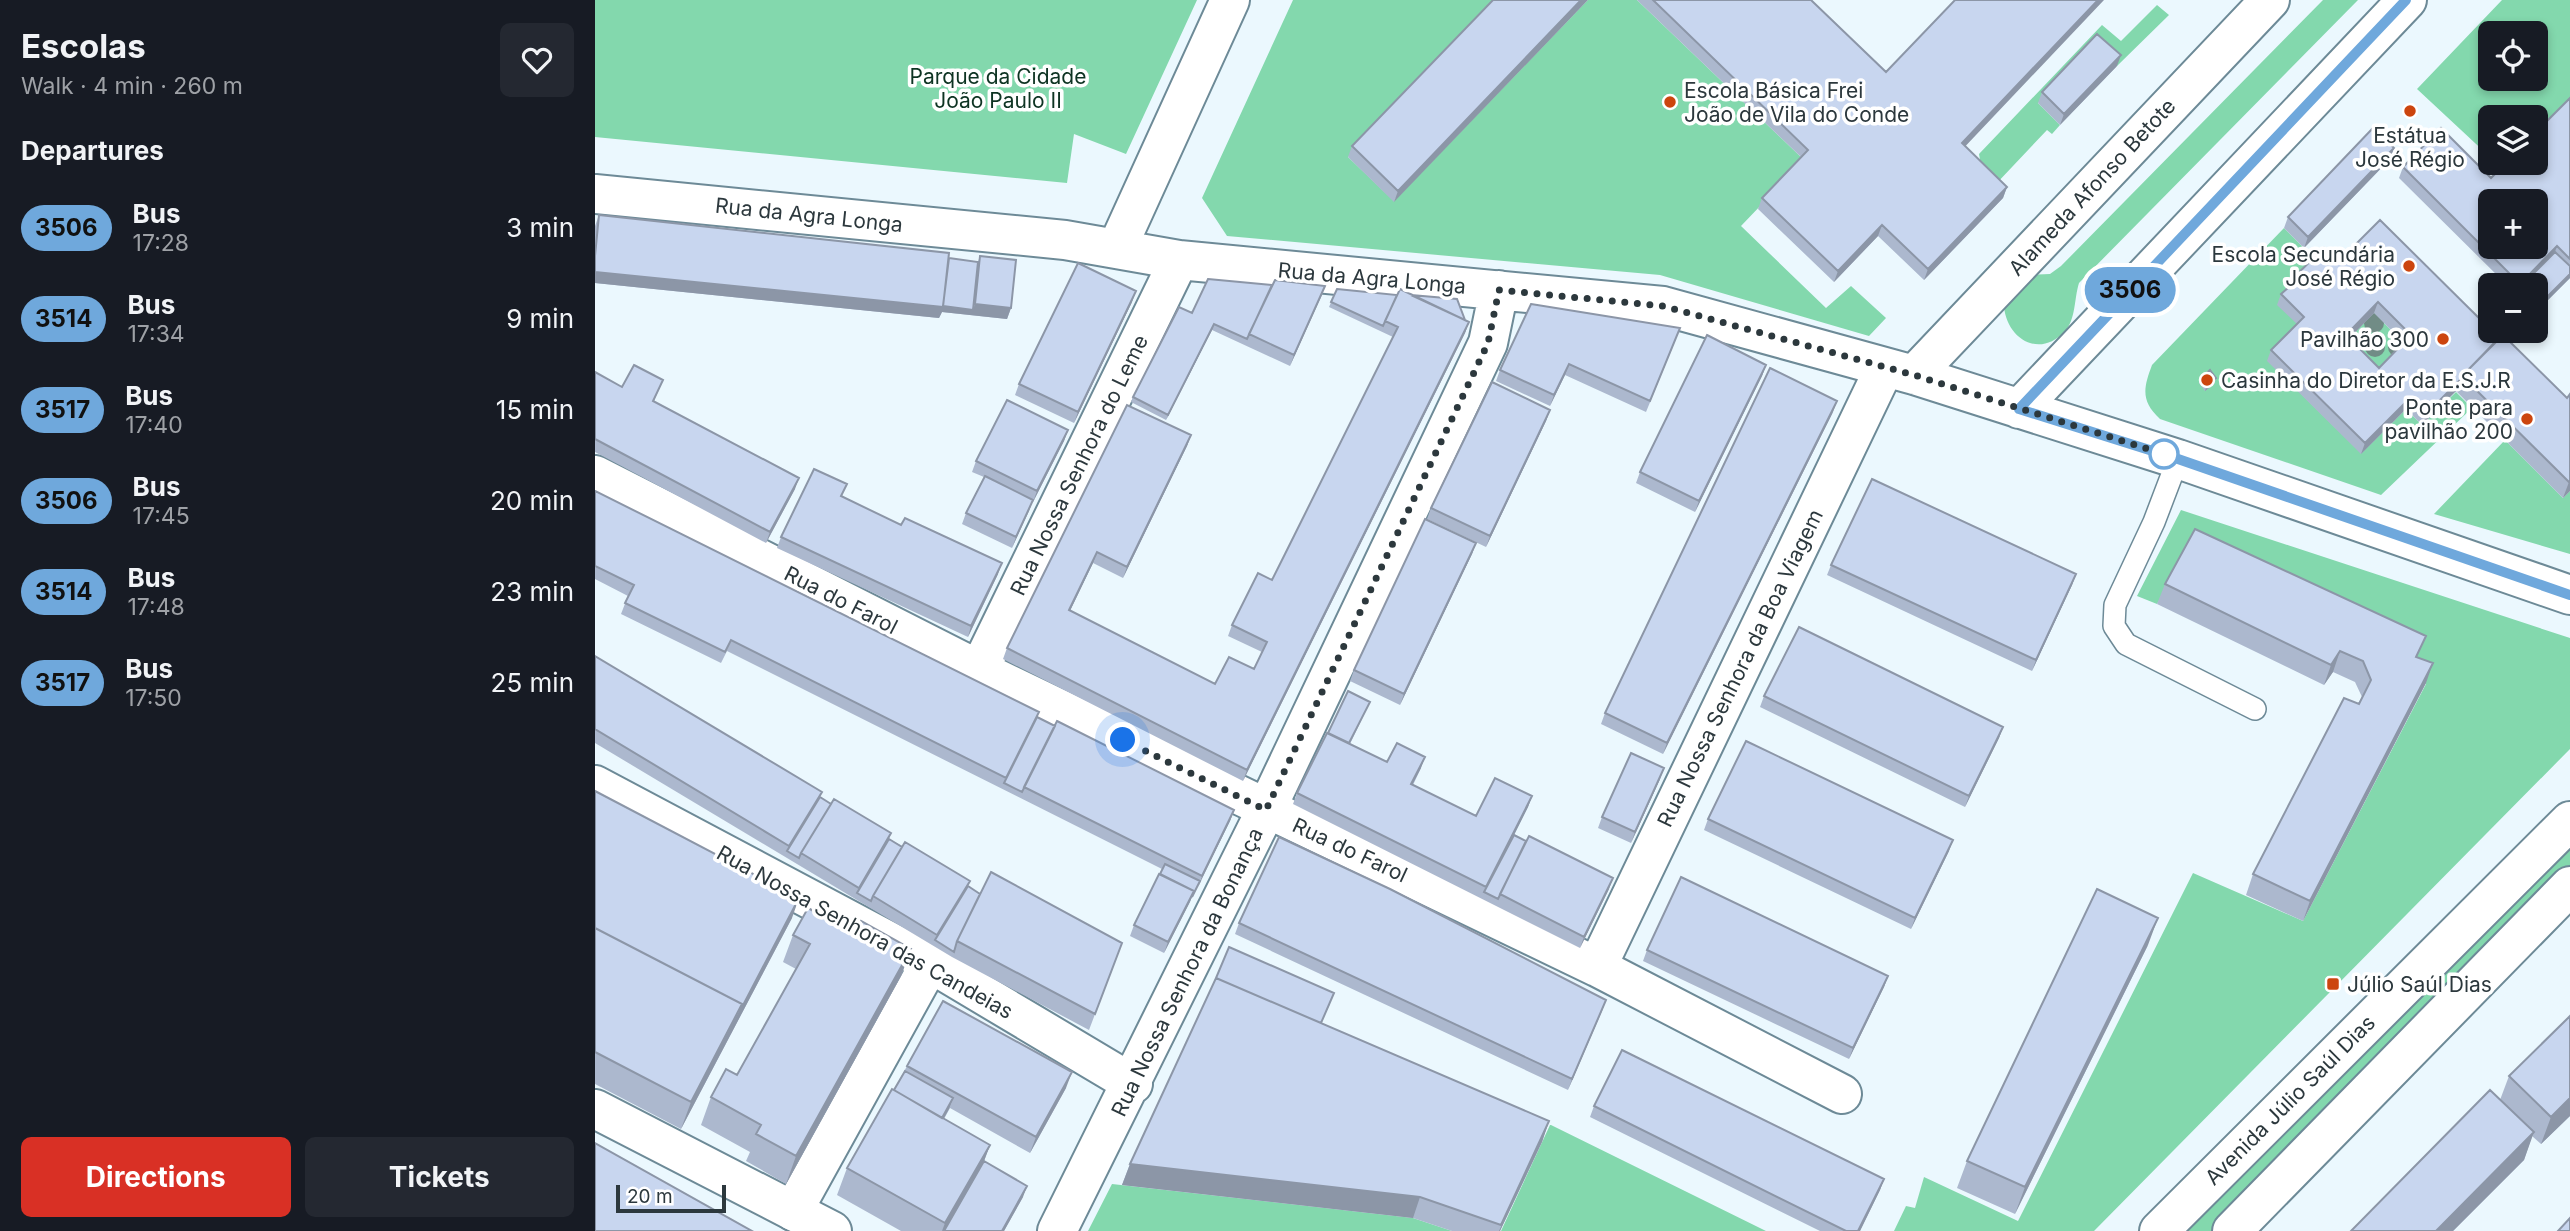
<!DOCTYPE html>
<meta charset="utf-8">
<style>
:root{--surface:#171b24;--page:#242831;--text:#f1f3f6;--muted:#9ea1a6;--accent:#d93025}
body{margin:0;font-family:Inter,sans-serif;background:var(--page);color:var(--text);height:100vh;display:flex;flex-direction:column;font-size:26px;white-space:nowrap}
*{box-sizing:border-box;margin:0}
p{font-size:23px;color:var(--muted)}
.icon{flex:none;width:38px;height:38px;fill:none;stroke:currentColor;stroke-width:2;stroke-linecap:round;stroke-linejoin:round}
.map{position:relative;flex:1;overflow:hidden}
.sheet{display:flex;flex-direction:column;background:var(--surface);width:595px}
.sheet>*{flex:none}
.badge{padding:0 14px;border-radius:23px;font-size:24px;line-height:46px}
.fabs{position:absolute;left:1883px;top:21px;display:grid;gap:14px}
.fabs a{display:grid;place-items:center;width:70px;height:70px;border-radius:10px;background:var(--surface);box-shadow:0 4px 10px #0003;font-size:35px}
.scale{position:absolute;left:21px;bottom:18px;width:110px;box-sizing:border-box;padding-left:7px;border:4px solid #2c383d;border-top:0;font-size:19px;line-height:24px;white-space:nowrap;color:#2c383d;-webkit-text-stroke:5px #fff;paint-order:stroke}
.you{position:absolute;width:35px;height:35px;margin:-18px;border:5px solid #fff;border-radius:50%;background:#1a73e8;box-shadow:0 0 0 10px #1a73e833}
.map>.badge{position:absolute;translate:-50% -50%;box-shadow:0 0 0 4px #fff}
h2{padding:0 21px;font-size:26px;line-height:63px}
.round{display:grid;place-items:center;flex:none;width:74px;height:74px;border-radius:10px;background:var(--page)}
.head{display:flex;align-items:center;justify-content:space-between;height:119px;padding:0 21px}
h1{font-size:33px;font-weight:700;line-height:52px}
.action{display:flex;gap:14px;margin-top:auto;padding:14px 21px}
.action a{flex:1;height:80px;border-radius:10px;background:var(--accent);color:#fff;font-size:28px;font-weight:700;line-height:80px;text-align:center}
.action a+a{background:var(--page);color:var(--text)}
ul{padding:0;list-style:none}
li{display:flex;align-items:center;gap:21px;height:91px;padding:0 21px}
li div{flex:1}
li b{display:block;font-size:26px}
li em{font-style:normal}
li .badge{min-width:77px;font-weight:700;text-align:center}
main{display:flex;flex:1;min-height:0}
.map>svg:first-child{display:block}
</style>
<main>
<section class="sheet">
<div class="head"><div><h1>Escolas</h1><p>Walk · 4 min · 260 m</p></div><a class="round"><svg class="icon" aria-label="heart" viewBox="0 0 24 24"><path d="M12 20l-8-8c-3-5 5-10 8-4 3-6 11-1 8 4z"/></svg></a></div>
<h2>Departures</h2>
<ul>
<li><span class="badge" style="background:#6fa8dc;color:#111">3506</span><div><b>Bus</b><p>17:28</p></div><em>3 min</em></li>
<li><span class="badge" style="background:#6fa8dc;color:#111">3514</span><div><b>Bus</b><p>17:34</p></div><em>9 min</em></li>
<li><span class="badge" style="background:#6fa8dc;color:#111">3517</span><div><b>Bus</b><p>17:40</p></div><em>15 min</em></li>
<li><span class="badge" style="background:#6fa8dc;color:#111">3506</span><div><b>Bus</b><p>17:45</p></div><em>20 min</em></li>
<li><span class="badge" style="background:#6fa8dc;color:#111">3514</span><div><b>Bus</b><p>17:48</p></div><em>23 min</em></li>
<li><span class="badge" style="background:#6fa8dc;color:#111">3517</span><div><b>Bus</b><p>17:50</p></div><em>25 min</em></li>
</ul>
<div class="action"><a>Directions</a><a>Tickets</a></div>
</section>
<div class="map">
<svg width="1975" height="1231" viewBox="0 0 1975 1231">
<rect width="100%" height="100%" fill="#ebf8fe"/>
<path fill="#83d8ad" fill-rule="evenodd" d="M0,0H602L531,154L479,134L472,183L0,137Z
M698,0H904L753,157L799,201L993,0H1042L1209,160L1146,226L1231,308L1256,286L1291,318L1274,336L1065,275L632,236L607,198Z
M1728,0H1763L1484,283C1479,299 1481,319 1470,331C1442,362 1406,334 1409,298L1433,275L1455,274L1466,266Z
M1907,0H1975V105L1941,139V117H1895V157L1822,89ZM1895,33H1941V79H1895Z
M1562,5L1574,15L1522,66L1498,45L1443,103L1465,125L1457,134L1452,130L1400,185L1387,171L1384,154L1507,25L1526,41Z
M1689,228L1722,261L1705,328L1673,361L1766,453L1811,409L1827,425L1861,392L1877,408L1786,495L1565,419C1546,401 1548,389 1557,365Z
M1779,313L1812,346L1780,379L1747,346Z
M1910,440L1968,498L1975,491V554L1839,514Z
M1586,510L1975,638V749L1499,1231H1299L1311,1206L1320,1208L1329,1177L1423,1221L1598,873L1708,921L1831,684L1593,550L1562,604L1542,596Z
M1975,848V873L1618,1231H1593Z
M955,1125H956L1171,1231H906Z
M517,1184L818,1218L857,1231H493Z"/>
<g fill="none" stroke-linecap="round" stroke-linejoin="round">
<defs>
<path id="lane" d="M1583,459L1559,522L1520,605L1519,626L1531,644L1660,709"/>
<path id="street" d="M0,194L470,240L584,260L1068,306L1319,375L1583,459L1975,595
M522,248L635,0
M1319,375L1675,0
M1424,409L1812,0
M0,475L384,670L1002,967L1247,1094
M384,670L584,260
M0,785L335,963L538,1084
M1002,967L1289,369
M198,1211L335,963
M462,1231L671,810L893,343L904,290"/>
<path id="secondary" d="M0,1109L237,1231
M1564,1231L1975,821
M1637,1231L1975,886"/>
</defs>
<use href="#lane" stroke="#6d8a97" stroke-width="24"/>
<use href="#street" stroke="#6d8a97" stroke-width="42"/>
<use href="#secondary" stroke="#6d8a97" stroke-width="42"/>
<use href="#lane" stroke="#fff" stroke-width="21"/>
<use href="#street" stroke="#fff" stroke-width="38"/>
<use href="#secondary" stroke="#fff" stroke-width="38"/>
</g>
<g fill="#718c86">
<circle cx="1779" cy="323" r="10"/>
<circle cx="1780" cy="347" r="10"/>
<circle cx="1803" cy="347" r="10"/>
</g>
<path fill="#acb8ce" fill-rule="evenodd" d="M898,0L799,202L753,157L757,146Z
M1042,0H1216L1291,72L1370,146L1412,187L1408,198L1329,280L1283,236L1239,282L1163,209L1167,198L1206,157Z
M1522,66L1465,125L1443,103L1447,92Z
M1975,98V278L1941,312V285H1912L1804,178L1808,167L1896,178Z
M1799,148L1795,159L1709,248L1689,228L1693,217Z
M4,215L383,262L385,256L416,308L412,319L347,312L344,318L0,283V226Z
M1743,262L1895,331H1922L1913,340L1972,398L1975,394V491L1968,498L1861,391L1827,425L1811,409L1766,454L1672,361L1676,350L1702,324L1682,305L1686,294L1690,291L1692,284ZM1779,313L1809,343L1784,368L1754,338Z
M677,285L730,286L695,366L617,330L571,420L536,402L538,397L597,313Z
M742,289L870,320L874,322L870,333L648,781L408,659L412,648L596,435L592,446L528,578L498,563L475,611L620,684L659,669L667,652L633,636L637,625L677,580L798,337L734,307Z
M537,302L479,423L420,395L424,384Z
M1081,339L1051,412L970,375L955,406L901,381L905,370Z
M1171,365L1167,376L1100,512L1041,483L1045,472Z
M0,372L27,387L68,380L59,401L200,489L171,543L0,452Z
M1606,378L1619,384L1610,391L1604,383Z
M955,410L951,421L891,547L832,519L836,508Z
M1238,412L1068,754L1006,724L1010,713Z
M473,430L469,441L438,502L437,501L417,548L367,524L371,513L389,477L377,472L381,461Z
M0,491L444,712L442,717L639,810L635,821L569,953L535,936L539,925L567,869L132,651L126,663L26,614L33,596L0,579Z
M247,497L403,574L373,637L182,548L186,537Z
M881,543L877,554L805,705L755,681L759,670Z
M1236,565L1481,574L1477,585L1437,671L1232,575Z
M1570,584L1823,657L1831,683L1708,921L1651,895L1658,874L1767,697L1760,682L1738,672L1729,685L1562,604Z
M0,656L236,804L296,833L294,839L375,881L373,886L385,894L527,943L494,1030L357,957L0,743Z
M1169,696L1408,727L1404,738L1370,807L1165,707Z
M775,702L755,744L792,762L826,768L818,785L881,816L937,796L933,807L919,835L1014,889L985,948L698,804L702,793Z
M1065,779L1036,843L1003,828L1007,817Z
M0,791L197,918L86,1129L0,1084Z
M1113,819L1354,851L1316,929L1109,830Z
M644,923L1011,1000L973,1090L640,934Z
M260,934L316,949L306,976L191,1184L151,1161L155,1152L106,1125L116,1097L142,1075L201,969L188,962L198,935Z
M1553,945L1420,1214L1362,1188L1372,1161Z
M1052,950L1293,976L1289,987L1254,1059L1048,961Z
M735,1004L726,1023L954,1121L947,1142L905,1231H857L818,1218L527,1185L535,1164Z
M1975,1016V1116L1946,1144L1937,1136L1929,1160L1858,1231H1756L1905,1100L1914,1076Z
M312,1066L471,1088L435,1153L355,1108L349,1119L395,1145L389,1161L428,1197L409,1231H306L242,1195L252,1168L299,1090Z
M999,1106L1289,1179L1285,1190L1265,1231H1225L995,1117Z"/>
<path fill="#8c96a7" d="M986,0H993L799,202L803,191Z
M1503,0H1509L1363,154L1367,143Z
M1526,55L1522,66L1465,125L1469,114Z
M1799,148L1795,159L1709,248L1713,237Z
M1412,187L1408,198L1329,280L1333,269Z
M1287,225L1283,236L1239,282L1243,271Z
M1962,246L1958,257L1931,285H1925Z
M0,272L378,310L380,304L416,308L412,319L347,312L344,318L0,283Z
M1975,274V278L1941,312V308Z
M730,286L726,297L695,366L699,355Z
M541,291L537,302L479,423L483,412Z
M1783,302L1779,313L1747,346L1751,335Z
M874,322L870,333L648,781L652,770Z
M619,324L617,330L571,420L573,415Z
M1918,331H1922L1902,351L1904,345Z
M974,364L970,375L955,406L959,395Z
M1171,365L1167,376L1100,512L1104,501Z
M1621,378L1619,384L1610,391L1612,385Z
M1865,380L1861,391L1827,425L1831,414Z
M1815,398L1811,409L1766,454L1770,443Z
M1242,401L1238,412L1068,754L1072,743Z
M955,410L951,421L891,547L895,536Z
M473,430L469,441L438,502L442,491Z
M596,435L592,446L528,578L532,567Z
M204,478L200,489L171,543L175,532Z
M1975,481V491L1968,498L1974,482Z
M438,500L434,511L417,548L421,537Z
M881,543L877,554L805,705L809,694Z
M502,552L498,563L470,621L474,610Z
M407,563L403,574L373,637L376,626Z
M1481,574L1477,585L1437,671L1441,660Z
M1745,651L1738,672L1729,685L1736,665Z
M1838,663L1831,683L1708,921L1715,901Z
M1408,727L1404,738L1370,807L1374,796Z
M830,757L826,768L812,795L816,784Z
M1069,768L1065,779L1036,843L1040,832Z
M937,796L933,807L890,893L891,887Z
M639,810L635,821L603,887L607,876Z
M1358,840L1354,851L1316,929L1320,918Z
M1018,878L1014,889L985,948L989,937Z
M599,891L595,902L569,953L573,942Z
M204,898L197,918L86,1129L96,1102Z
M1563,918L1553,945L1420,1214L1430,1187Z
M316,949L306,976L191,1184L201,1156Z
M1293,976L1289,987L1254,1059L1258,1048Z
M1011,1000L1007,1011L973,1090L977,1079Z
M477,1072L471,1088L435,1153L441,1137Z
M358,1098L354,1109L335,1143L339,1132Z
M1975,1098V1116L1946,1144L1956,1117Z
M954,1121L947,1142L905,1231H904Z
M1939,1132L1929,1160L1858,1231H1841Z
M395,1145L385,1172L351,1231H347L350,1223Z
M535,1164L825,1197L818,1218L527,1185Z
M1289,1179L1285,1190L1265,1231H1263Z
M432,1186L428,1197L409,1231H407Z"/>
<path fill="#c8d6ef" stroke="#8c96a7" stroke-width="2" fill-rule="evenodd" d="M898,0H986L803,191L757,146Z
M1058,0H1216L1291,72L1360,0H1503L1367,143L1412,187L1333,269L1287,225L1243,271L1167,198L1213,150Z
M1502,34L1526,55L1469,114L1447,92Z
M1975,98V259L1962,246L1925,284L1808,167L1846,128L1896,178L1911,163H1941V132ZM1895,201H1941V247H1895Z
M1778,128L1799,148L1713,237L1693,217Z
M4,215L354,253L348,307L0,272V256Z
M1785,220L1895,329V331H1897L1904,338L1867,376L1865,380L1831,414L1815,398L1770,443L1676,350L1709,317L1686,294L1694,287L1692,284L1729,248L1743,262ZM1783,302L1816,335L1784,368L1751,335Z
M1960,252L1975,266V274L1941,308V285H1927Z
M385,256L421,260L416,308L380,304Z
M354,258L383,262L378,310L348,306Z
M483,263L541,291L483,412L424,384Z
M613,279L677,285L652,339L619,324L573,415L538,397L584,307L597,313Z
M680,280L730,286L699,355L654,334Z
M742,289L802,295L788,326L736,302Z
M805,289L874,322L652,770L412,648L532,405L596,435L532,567L502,552L474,610L620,684L634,657L659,669L672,642L637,625L663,573L677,580L690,554L803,327L790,321Z
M816,295L862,299L870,320Z
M936,304L1085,328L1055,401L974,364L959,395L905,370Z
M1895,317V329L1889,323Z
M1897,331H1918L1911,338L1908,335L1904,338Z
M1112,335L1171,365L1104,501L1045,472Z
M1908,335L1972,398L1975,394V481L1974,482L1867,376Z
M39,365L68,380L58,401L204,478L175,532L0,439V372L27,387Z
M1175,368L1242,401L1072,743L1010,713Z
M1615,370L1621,378L1612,385L1606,378Z
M897,382L955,410L895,536L836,508Z
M412,400L473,430L442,491L381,461Z
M219,469L252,484L246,496L306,525L310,518L407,563L376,626L186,537Z
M390,476L438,500L421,537L371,513Z
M1277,479L1481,574L1441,660L1236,565Z
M0,491L444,712L411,778L136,640L130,652L30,603L39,585L0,566Z
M830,519L881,543L809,694L759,670Z
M1600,529L1831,636L1821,657L1838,663L1715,901L1658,874L1749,698L1764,704L1776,680L1768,661L1745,651L1736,665L1570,584Z
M1204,627L1408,727L1374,796L1169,696Z
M0,656L227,792L194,846L0,729Z
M753,691L775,702L754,743L733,733Z
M442,717L460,726L427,792L409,783Z
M462,721L639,810L607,876L429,787Z
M732,733L792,762L802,743L830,757L816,784L881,816L900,778L937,796L891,887L702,793Z
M1151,741L1358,840L1320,918L1113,819Z
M1036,753L1069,768L1040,832L1007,817Z
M0,791L204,898L145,1011L147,1004L0,928Z
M225,797L236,804L206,853L204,858L192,851Z
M239,799L296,833L264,888L206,853Z
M919,835L931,841L903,899L889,892Z
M934,836L1018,878L989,937L905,894Z
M684,837L795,889L1011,1000L977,1079L644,923Z
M294,839L307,847L278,896L276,901L262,893Z
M310,842L375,881L342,935L278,896Z
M570,864L605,881L597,897L599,891L565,874Z
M396,872L527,943L500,1014L362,941Z
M564,874L599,891L573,942L539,925Z
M1086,877L1293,976L1258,1048L1052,950Z
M373,886L385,894L362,941L359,952L340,940Z
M1502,889L1563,918L1430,1187L1372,1161Z
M213,908L260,934L266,921L316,949L201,1156L161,1134L166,1125L116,1097L131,1069L142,1075L215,944L198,935Z
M0,928L147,1004L96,1102L0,1052Z
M634,947L739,993L726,1023L621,978Z
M621,978L954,1121L906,1225L825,1197L535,1164Z
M348,1001L477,1072L441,1137L312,1066Z
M1975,1016V1098L1956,1117L1914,1076Z
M1027,1050L1289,1179L1263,1231H1251L999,1106Z
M310,1071L358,1098L347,1118L299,1090Z
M297,1089L395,1145L350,1223L252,1168Z
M1895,1090L1939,1132L1841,1231H1756Z
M0,1143L157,1231H0Z
M389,1161L432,1186L407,1231H349Z
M1975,1218V1231H1963Z"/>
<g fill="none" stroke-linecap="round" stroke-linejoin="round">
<defs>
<path id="line" d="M1811,0L1424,409L1583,459L1975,595"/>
</defs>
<use href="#line" stroke="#fff" stroke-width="16"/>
<use href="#line" stroke="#6fa8dc" stroke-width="10"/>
<path stroke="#2c383d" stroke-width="7" stroke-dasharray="0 12.6" d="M528,740L671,810L893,343L904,290L1068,306L1319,375L1569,454"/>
</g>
<g fill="#cc450e" stroke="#fff" stroke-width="2.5">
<circle cx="1075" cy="102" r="7"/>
<circle cx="1815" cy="111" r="7"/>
<circle cx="1814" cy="266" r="7"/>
<circle cx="1848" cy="339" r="7"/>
<circle cx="1612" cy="380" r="7"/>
<circle cx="1932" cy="419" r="7"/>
<rect x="1731" y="977" width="14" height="14" rx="3.5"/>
</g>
<circle fill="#fff" stroke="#6fa8dc" stroke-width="3.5" cx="1569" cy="454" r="14"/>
<g text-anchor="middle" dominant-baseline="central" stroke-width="7" stroke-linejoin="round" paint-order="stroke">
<g font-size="21" fill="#0e3423" stroke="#fff">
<text x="403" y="76">Parque da Cidade<tspan x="403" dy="24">João Paulo II</tspan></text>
</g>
<g font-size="21" fill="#2c383d" stroke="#fff" text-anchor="start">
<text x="1089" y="90">Escola Básica Frei<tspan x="1089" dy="24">João de Vila do Conde</tspan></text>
<text x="1815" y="135" text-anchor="middle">Estátua<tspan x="1815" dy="24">José Régio</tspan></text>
<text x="1800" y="254" text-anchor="end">Escola Secundária<tspan x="1800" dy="24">José Régio</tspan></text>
<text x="1834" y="339" text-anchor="end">Pavilhão 300</text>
<text x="1626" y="380">Casinha do Diretor da E.S.J.R</text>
<text x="1918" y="407" text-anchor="end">Ponte para<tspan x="1918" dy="24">pavilhão 200</tspan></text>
<text x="1752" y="984">Júlio Saúl Dias</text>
</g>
<g font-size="21" fill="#2c383d" stroke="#fff">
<text transform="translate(1497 187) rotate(-47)">Alameda Afonso Betote</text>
<text transform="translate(214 215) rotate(6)">Rua da Agra Longa</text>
<text transform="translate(777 278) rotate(5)">Rua da Agra Longa</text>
<text transform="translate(484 465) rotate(-64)">Rua Nossa Senhora do Leme</text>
<text transform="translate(246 600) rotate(27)">Rua do Farol</text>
<text transform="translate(1145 668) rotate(-64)">Rua Nossa Senhora da Boa Viagem</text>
<text transform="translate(755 850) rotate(25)">Rua do Farol</text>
<text transform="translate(270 932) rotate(29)">Rua Nossa Senhora das Candeias</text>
<text transform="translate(592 972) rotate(-64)">Rua Nossa Senhora da Bonança</text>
<text transform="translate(1695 1100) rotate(-45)">Avenida Júlio Saúl Dias</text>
</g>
</g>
</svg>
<div class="fabs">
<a><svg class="icon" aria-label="locate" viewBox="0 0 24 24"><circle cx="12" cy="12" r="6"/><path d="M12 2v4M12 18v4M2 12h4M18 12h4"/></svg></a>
<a><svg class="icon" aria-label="layers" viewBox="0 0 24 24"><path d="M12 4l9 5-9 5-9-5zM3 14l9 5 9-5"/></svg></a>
<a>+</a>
<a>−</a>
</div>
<div class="scale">20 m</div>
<div class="you" style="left:528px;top:740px"></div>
<b class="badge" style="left:1535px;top:290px;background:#6fa8dc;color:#111">3506</b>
</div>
</main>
